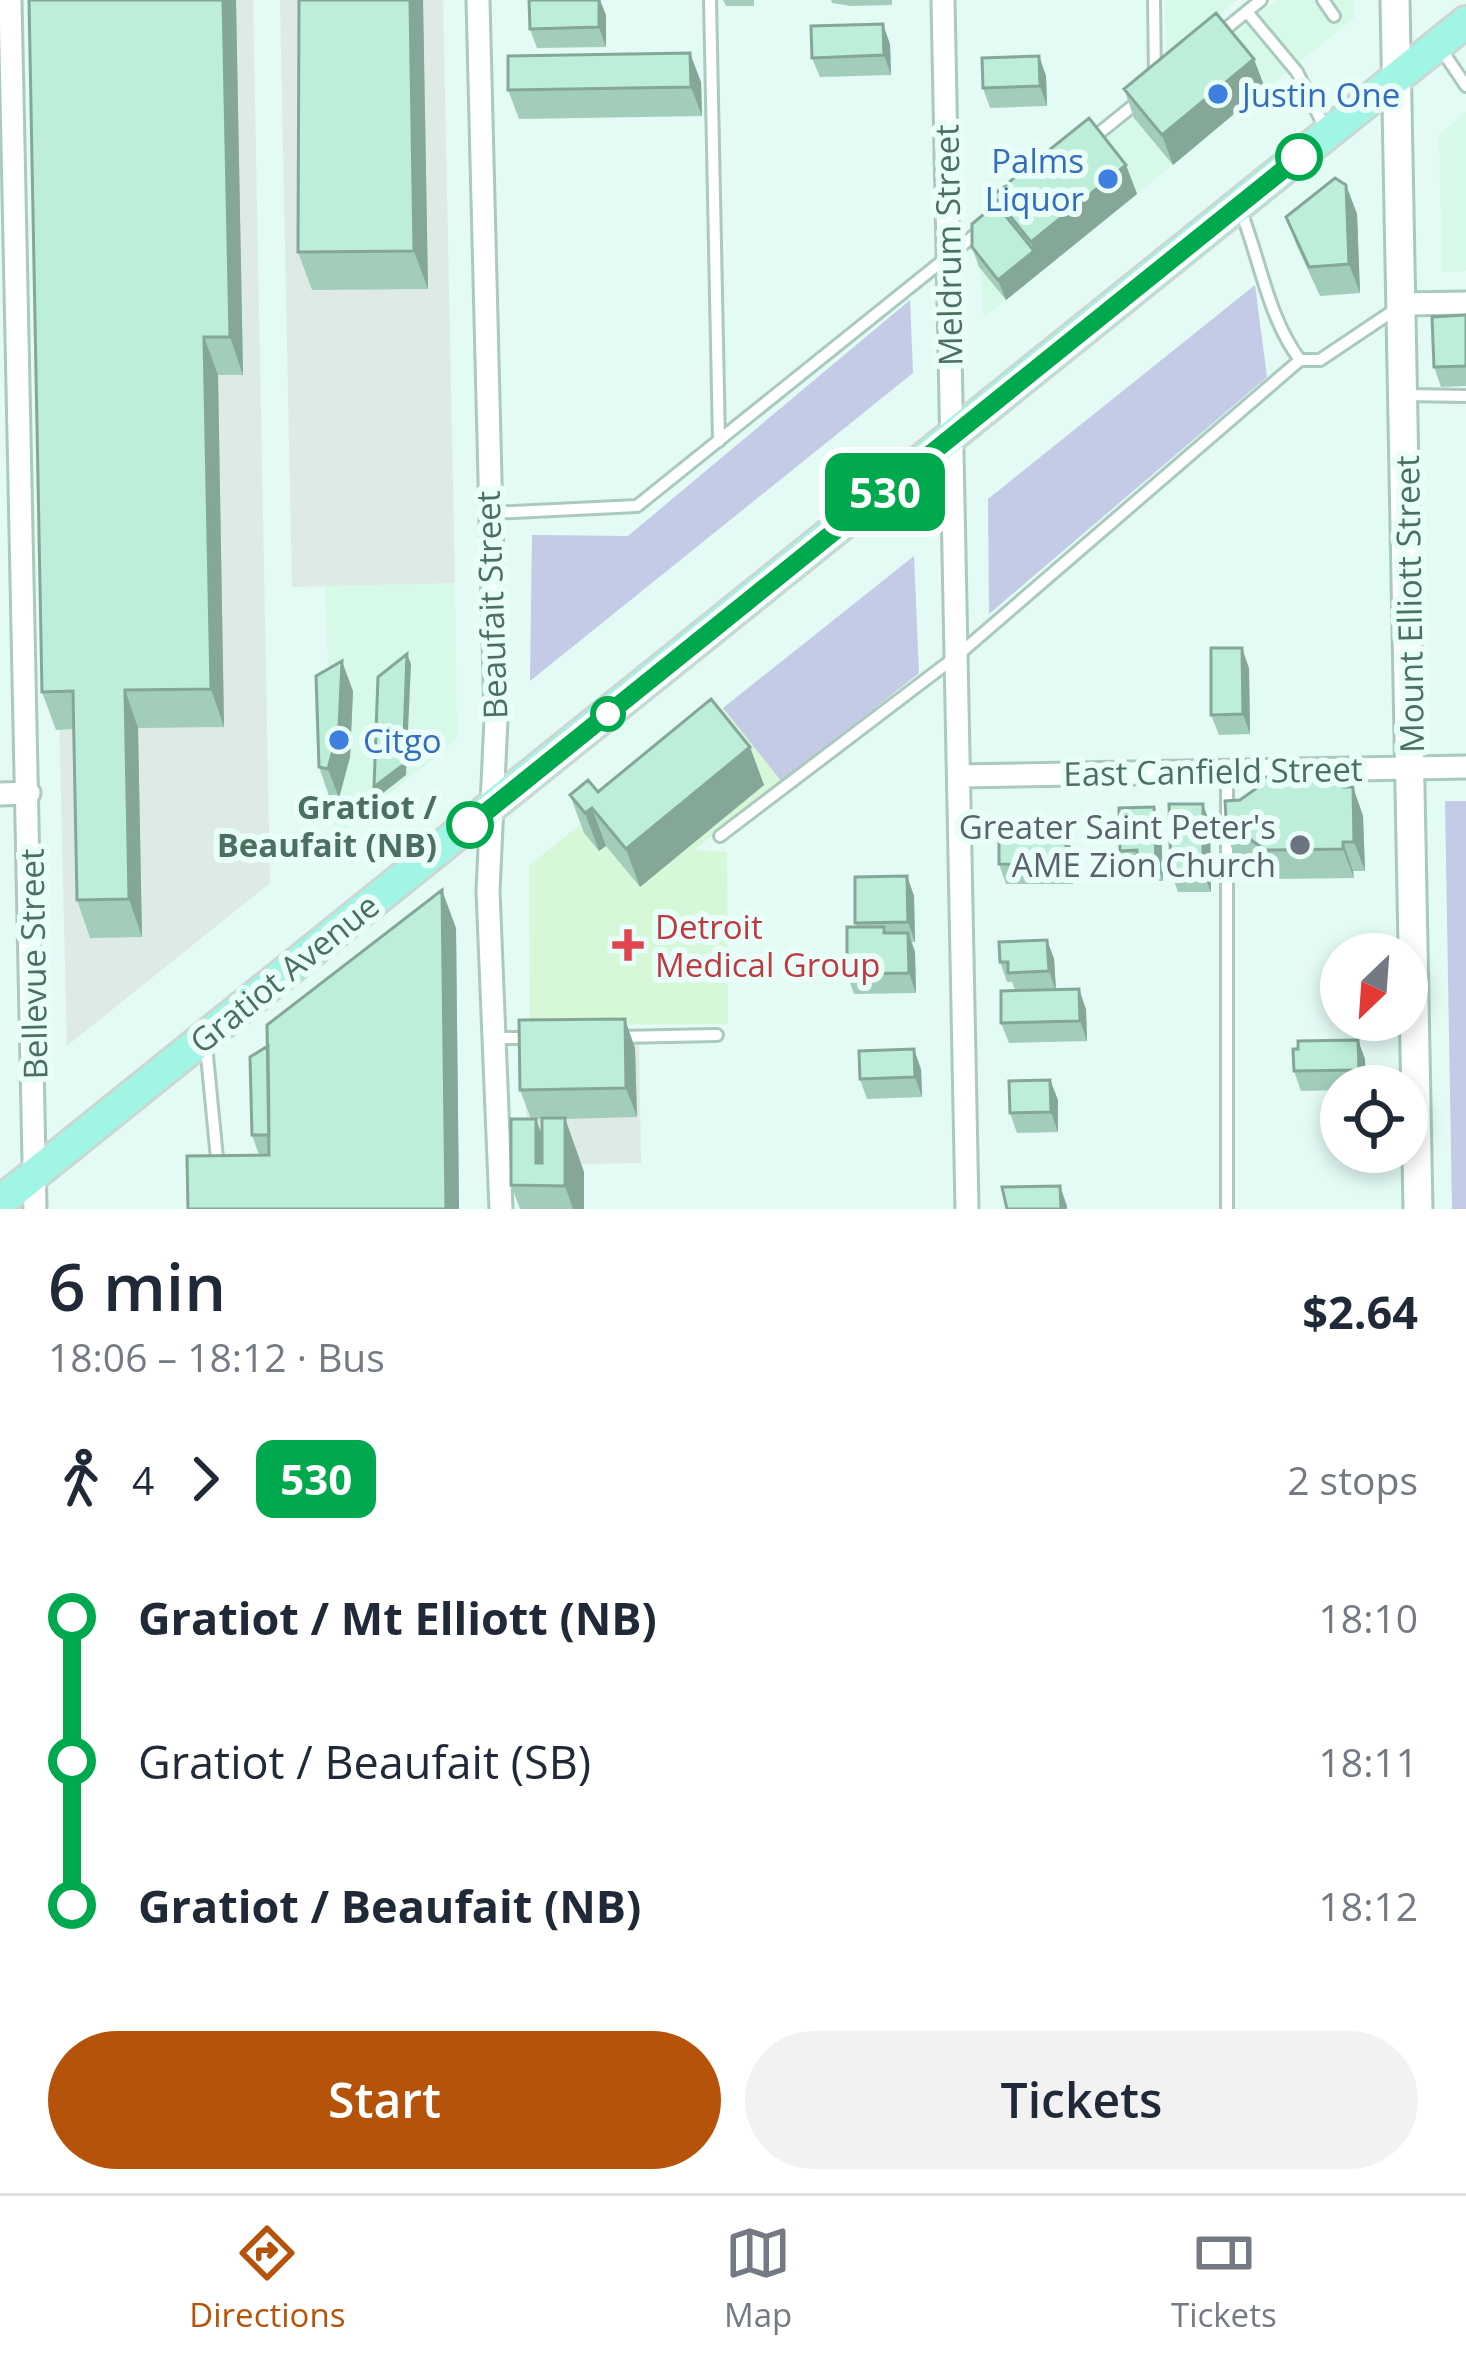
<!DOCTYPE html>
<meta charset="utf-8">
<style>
:root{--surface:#fff;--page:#f2f2f3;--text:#1f2937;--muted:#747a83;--line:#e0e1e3;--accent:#b45309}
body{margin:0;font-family:"Open Sans",sans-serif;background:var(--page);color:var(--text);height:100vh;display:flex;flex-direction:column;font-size:45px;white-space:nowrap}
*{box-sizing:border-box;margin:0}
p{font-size:39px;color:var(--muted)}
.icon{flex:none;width:66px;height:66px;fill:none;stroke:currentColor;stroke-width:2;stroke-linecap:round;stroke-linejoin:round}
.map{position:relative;height:1209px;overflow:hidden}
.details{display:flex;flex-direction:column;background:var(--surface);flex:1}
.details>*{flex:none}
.badge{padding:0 24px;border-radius:18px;font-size:42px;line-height:78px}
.needle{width:78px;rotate:205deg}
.tools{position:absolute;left:1320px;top:933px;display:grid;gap:24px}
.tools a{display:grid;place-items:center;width:108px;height:108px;border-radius:50%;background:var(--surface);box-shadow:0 6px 18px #0003;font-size:60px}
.map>.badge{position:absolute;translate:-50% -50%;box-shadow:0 0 0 6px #fff}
.legs{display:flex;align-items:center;gap:18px;height:132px;padding:0 48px;font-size:39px}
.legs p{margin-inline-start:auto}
.headline{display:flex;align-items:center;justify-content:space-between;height:204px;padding:0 48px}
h1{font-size:66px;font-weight:600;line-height:90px}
.button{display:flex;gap:24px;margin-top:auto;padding:24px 48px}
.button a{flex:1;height:138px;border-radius:72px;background:var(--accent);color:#fff;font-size:48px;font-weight:600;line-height:138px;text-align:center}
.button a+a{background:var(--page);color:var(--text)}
ul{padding:0 48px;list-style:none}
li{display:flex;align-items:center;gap:42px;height:144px;font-size:45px}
li i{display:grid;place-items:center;width:18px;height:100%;margin:0 15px;background:currentColor}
li i::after{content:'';width:30px;height:30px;margin:-15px;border:9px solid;border-radius:50%;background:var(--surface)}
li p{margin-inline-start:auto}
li:first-child i{background:linear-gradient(#0000 50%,currentColor 0)}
li:last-child i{background:linear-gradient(currentColor 50%,#0000 0)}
.tabs{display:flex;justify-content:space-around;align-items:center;height:168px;border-top:3px solid var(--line);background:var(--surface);font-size:33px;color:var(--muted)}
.tabs a{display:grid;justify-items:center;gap:6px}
.tabs .active{color:var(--accent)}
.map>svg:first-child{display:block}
</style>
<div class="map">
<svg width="1466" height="1209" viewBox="0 0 1466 1209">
<rect width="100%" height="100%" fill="#e3faf5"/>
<path fill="#d7fae8" d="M1165,0H1237L1166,63Z
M1276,0H1354V18L984,317L979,243Z
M1466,112V271L1442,272L1439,135Z
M455,583L457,739L335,837L325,586Z"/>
<path fill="#ddeae6" d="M42,0H253L270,883L67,1046Z
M280,0H443L455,583L292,587Z
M639,1041L641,1163L527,1165L525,1042Z"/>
<path fill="#d7f7d9" d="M723,708L782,782L694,850L727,852L728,1024L530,1025L529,866Z"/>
<path fill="#c3cbe6" d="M1255,285L1267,377L989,614L988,499Z
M910,300L913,373L530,681L532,535L628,536Z
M914,556L919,673L782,782L723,708Z
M1445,801H1466V1209H1452Z"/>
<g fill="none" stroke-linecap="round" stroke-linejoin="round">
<defs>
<path id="service" d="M710,0L719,441
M1154,0L1155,77
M1323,0L1334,16
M1247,12L1297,72L1325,128
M1218,35L1261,0
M1441,49L1466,86
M1093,138L1139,101
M1240,209C1260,259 1268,318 1300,360H1320L1396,309
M1406,395L1466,396
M491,513L637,506L981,230
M1227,771V1209
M720,836L958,655L1300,360
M618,1037L717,1035
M494,1038H533
M206,1045L218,1169"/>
<path id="minor" d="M10,0L35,1209
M478,0L496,719L488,891L501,1209
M943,0L967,1209
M1404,304L1466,303
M960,776L1466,767
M0,794L29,793"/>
<path id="secondary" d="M1395,0L1418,1209"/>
<path id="primary" d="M0,1202L1466,22"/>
</defs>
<use href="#service" stroke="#aacabe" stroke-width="16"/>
<use href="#minor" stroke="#aacabe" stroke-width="27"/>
<use href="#secondary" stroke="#a6cabd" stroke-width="33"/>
<use href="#primary" stroke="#cdd7d2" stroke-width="36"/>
<use href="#service" stroke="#fff" stroke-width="10"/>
<use href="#minor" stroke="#fff" stroke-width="21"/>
<use href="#secondary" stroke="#fff" stroke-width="27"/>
<use href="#primary" stroke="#a0f5e4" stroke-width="30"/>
</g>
<path fill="#a3cdbb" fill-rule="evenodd" d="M29,0H236L243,375H218L224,727L138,728L142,937L90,938L77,900L74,729L56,730L42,692Z
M299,0H423L428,289L312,290L298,252Z
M723,0H754V6H726Z
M831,0H892V5L851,6L832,3Z
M606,15V47L537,48L530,29Z
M890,44L891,75L820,77L812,58Z
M1039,56L1046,76L1047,106L990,108L983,88Z
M701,82L702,116L519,119L508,90Z
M1265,88L1173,165L1134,118L1124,89Z
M1126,165L1137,194L1006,300L979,267L972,247L996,204L993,195Z
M1346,185L1357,214L1360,293L1320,296L1297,246L1286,217Z
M1466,315V386L1441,387L1434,367Z
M1249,668L1250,734L1219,735L1211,715Z
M353,691L350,757L339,798L329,796L319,767Z
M750,747L764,785L640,887L606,846L599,851L584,833L570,795L598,792Z
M1343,780L1346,787H1353L1363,816L1365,871H1353L1354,878L1275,879L1251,861L1238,865L1227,836L1240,800Z
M1154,807L1161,827L1163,881H1144L1140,870H1128L1120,851Z
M1210,824L1211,892H1178L1171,873Z
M1073,853V884H1006L999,864Z
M907,876L914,896L915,942H912L915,952L916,993L854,994L847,974L857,927L855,923Z
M456,928L459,1209L259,1155L252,1135Z
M1047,940L1054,959L1056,990L1086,1009L1087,1041L1009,1043L1001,1023L1015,990L1012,982H1007L1000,962Z
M635,1048L637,1117L565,1119L584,1172V1209H520L511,1185L531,1119L520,1090ZM536,1119H542V1136Z
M1365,1059L1366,1086H1341V1090L1301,1091L1294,1071Z
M921,1069L922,1097L867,1099L860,1079Z
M1050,1080L1058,1100V1132L1017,1133L1010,1113Z"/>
<path fill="#84a798" d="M223,0H236L243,375L230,337Z
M410,0H423L428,289L414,251Z
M599,0H600L606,15V47L599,27Z
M883,24L890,44L891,75L884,55Z
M690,53L701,82L702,116L691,87Z
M1039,56L1046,76L1047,106L1040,86Z
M1254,59L1265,88L1173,165L1162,135Z
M1126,165L1137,194L1006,300L998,280L1034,251L1031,242Z
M1346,185L1357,214L1360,293L1349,264Z
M204,337L218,375L224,727L211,689Z
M1242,648L1249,668L1250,734L1243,714Z
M407,654L411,664L406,775L378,797L374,787Z
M342,661L353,691L350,757L339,798L328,769Z
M125,690L138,728L142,937L129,899Z
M750,747L764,785L640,887L626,849Z
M1343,780L1353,809V787L1363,816L1365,871L1354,842Z
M1203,804L1210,824L1211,892L1203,872Z
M1154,807L1161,827L1163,881L1156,861Z
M592,808L606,846L599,851L585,813Z
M1066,834L1073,853V884L1066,865Z
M1343,842L1353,871L1354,878L1343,849Z
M907,876L914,896L915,942L908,922Z
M442,890L456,928L459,1209H446Z
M908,933L915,952L916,993L909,973Z
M1047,940L1054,959L1056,991L1049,971Z
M1079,989L1086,1009L1087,1041L1080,1021Z
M625,1019L635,1048L637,1117L626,1088Z
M1358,1040L1365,1059L1366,1086L1359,1070Z
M914,1049L921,1069L922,1097L915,1077Z
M1050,1080L1058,1100V1132L1051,1112Z
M565,1118L584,1172V1209H573L565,1186Z
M536,1119L555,1172L536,1163Z
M1060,1186L1067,1206V1209H1061Z"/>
<path fill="#bdeed9" stroke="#84a798" stroke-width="3" d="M29,0H223L230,337H204L211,689L125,690L129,899L77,900L73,691L42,692Z
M299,0H410L414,251L298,252Z
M529,0H599V27L530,29Z
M1216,13L1254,59L1162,135L1124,89Z
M883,24L884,55L812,58L811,26Z
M690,53L691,87L508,90V56Z
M1039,56L1040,86L983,88L982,58Z
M1089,118L1126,165L1031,242L993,195Z
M1335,178L1346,185L1349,264L1309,267L1286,217Z
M996,204L1034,251L998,280L972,247V224Z
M1466,315V366L1434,367L1432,317Z
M1211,648H1242L1243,714L1211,715Z
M407,654L403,765L374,787L378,677Z
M342,661L339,728L328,769L319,767L316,676Z
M711,699L750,747L626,849L592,808L585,813L570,795L588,780L598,792Z
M1262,777L1343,780V787H1353L1354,842H1343V849L1265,850L1240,832L1227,836L1225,801L1240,800L1261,785Z
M1169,804H1203V872L1171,873Z
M1154,807L1156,861L1137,862V850L1120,851L1119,808Z
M999,833L1066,834V865L999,864Z
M907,876L908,922L855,923V877Z
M442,890L446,1209H188L187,1156L269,1155L267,1025Z
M847,927H884V933H908L909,973L847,974Z
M1047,940L1049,971L1008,973V962H1000L999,942Z
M1079,989L1080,1021L1001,1023V991Z
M625,1019L626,1088L520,1090L519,1020Z
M1358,1040L1359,1070L1294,1071L1293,1049H1298V1041Z
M268,1046L269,1135H252L250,1057Z
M914,1049L915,1077L860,1079L859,1051Z
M1050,1080L1051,1112L1010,1113L1009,1081Z
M542,1118H565V1186L511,1185V1119H536V1163H542Z
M1060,1186L1061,1209H1007L1002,1187Z"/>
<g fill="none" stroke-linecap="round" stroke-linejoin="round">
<defs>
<path id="line-1" d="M470,825L1299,157"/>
</defs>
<use href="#line-1" stroke="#fff" stroke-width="27"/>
<use href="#line-1" stroke="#00a94e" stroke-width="18"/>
</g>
<g fill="#3f7fe0" stroke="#e9fef9" stroke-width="4.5">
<circle cx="1218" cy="94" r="12"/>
<circle cx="1108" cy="179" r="12"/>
<circle cx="339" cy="740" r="12"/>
</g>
<g fill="#fff" stroke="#00a94e" stroke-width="6">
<circle cx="1299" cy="157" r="21"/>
<circle cx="608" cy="714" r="15"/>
<circle cx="470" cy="825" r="21"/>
</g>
<circle fill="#6b7280" stroke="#e9fef9" stroke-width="4.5" cx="1300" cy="845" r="12"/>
<path fill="#e0444e" stroke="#e9fef9" stroke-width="4.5" d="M622 927h12v12h12v12h-12v12h-12v-12h-12v-12h12z"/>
<g text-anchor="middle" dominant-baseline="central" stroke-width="12" stroke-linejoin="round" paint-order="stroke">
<g font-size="33" fill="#366cbe" stroke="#e9fef9" text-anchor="start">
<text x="1242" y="94">Justin One</text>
<text x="1084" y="160" text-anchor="end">Palms<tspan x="1084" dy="38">Liquor</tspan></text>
<text x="363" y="740">Citgo</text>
</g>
<g font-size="33" fill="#4b705f" stroke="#e9fef9">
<text transform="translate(948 245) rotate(-91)">Meldrum Street</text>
<text transform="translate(1409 604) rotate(-91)">Mount Elliott Street</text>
<text transform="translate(491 605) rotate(-92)">Beaufait Street</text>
<text transform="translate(1213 771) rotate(-1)">East Canfield Street</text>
<text transform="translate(33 964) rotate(-91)">Bellevue Street</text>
<text transform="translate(284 973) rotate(-39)">Gratiot Avenue</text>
</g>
<g font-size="33" font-weight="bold" fill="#4b705f" stroke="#e9fef9" text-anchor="end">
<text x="437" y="806">Gratiot /<tspan x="437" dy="38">Beaufait (NB)</tspan></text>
</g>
<g font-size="33" fill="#5b616d" stroke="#e9fef9" text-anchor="end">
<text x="1276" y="826">Greater Saint Peter's<tspan x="1276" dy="38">AME Zion Church</tspan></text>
</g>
<g font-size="33" fill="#be3a42" stroke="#e9fef9" text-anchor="start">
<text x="655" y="926">Detroit<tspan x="655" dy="38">Medical Group</tspan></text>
</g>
</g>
</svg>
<div class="tools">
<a><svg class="needle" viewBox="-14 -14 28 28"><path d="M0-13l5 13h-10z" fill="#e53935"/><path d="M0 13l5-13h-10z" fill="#747a83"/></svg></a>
<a><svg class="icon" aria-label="locate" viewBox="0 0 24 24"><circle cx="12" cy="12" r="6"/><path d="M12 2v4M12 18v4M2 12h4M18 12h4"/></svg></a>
</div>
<b class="badge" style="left:885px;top:492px;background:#00a94e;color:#fff">530</b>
</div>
<section class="details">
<div class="headline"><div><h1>6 min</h1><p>18:06 – 18:12 · Bus</p></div><b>$2.64</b></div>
<div class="legs"><svg class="icon" aria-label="walk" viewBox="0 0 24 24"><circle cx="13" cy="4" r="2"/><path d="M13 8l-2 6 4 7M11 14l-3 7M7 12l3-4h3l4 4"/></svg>4<svg class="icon" aria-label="forward" viewBox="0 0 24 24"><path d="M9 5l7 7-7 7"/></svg><b class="badge" style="background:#00a94e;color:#fff">530</b><p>2 stops</p></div>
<ul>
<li><i style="color:#00a94e"></i><b>Gratiot / Mt Elliott (NB)</b><p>18:10</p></li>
<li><i style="color:#00a94e"></i><span>Gratiot / Beaufait (SB)</span><p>18:11</p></li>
<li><i style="color:#00a94e"></i><b>Gratiot / Beaufait (NB)</b><p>18:12</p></li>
</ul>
<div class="button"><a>Start</a><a>Tickets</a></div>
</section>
<nav class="tabs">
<a class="active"><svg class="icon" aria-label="directions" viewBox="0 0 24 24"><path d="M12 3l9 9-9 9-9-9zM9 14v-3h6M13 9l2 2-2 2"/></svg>Directions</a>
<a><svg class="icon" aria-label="map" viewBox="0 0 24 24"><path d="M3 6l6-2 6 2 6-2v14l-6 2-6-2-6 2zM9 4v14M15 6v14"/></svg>Map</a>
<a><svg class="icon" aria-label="tickets" viewBox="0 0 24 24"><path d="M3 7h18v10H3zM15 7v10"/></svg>Tickets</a>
</nav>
